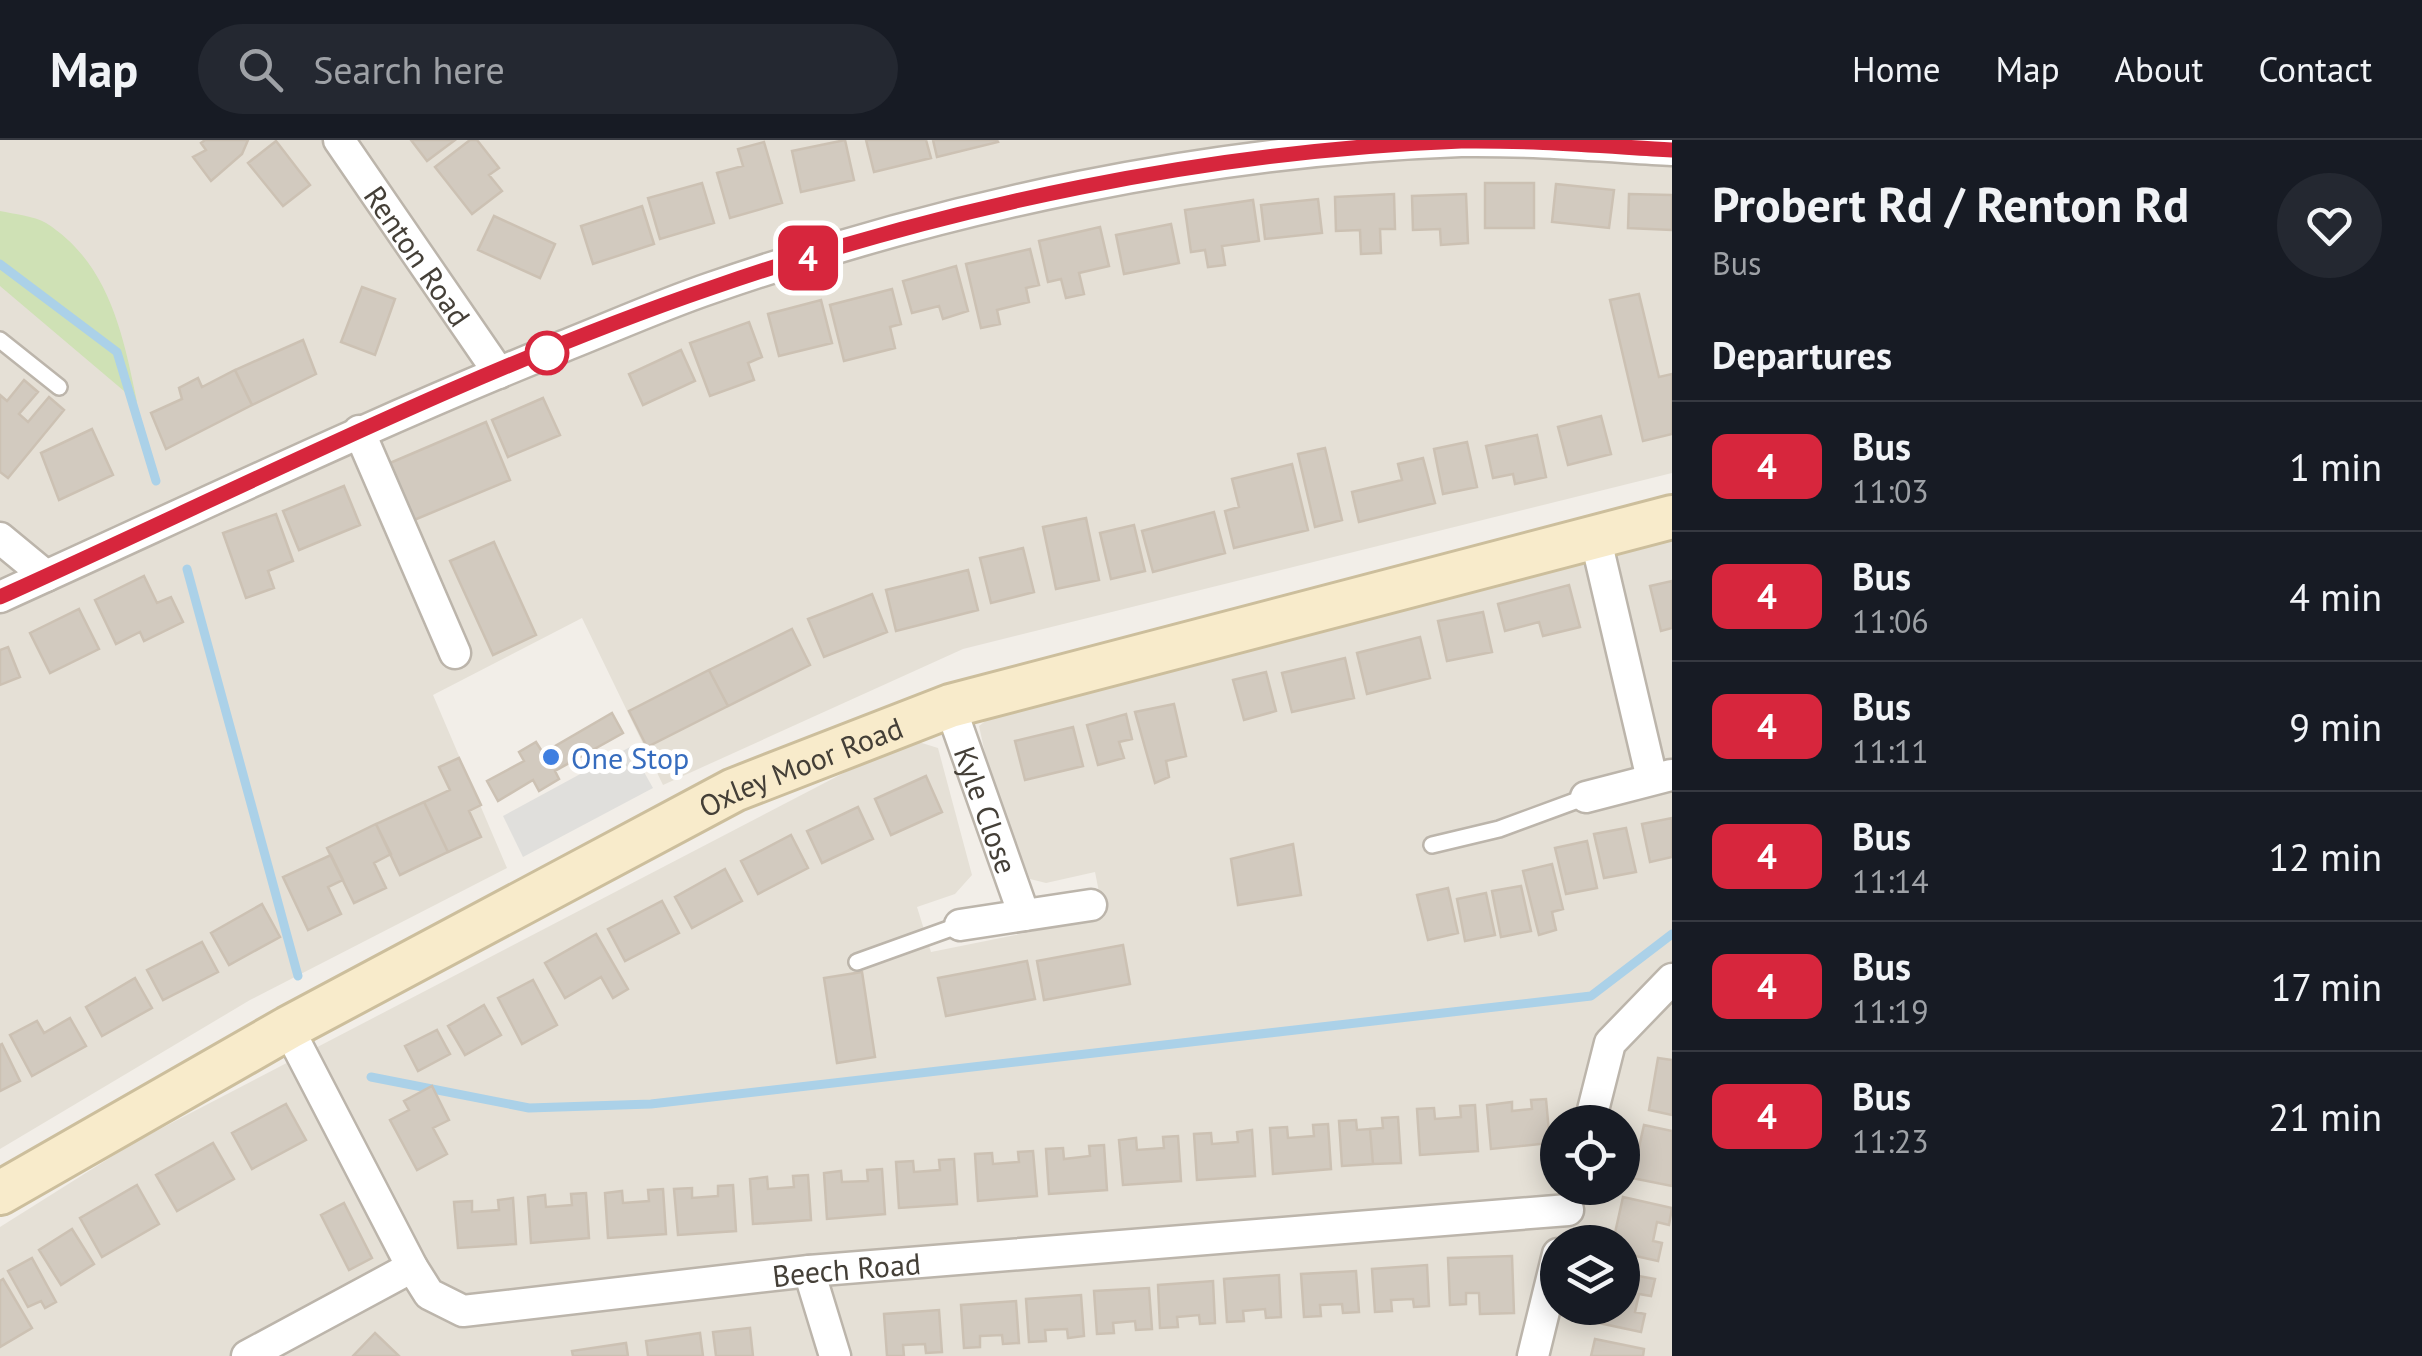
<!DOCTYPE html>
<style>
:root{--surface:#171b24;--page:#242831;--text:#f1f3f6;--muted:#9ea1a6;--line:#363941}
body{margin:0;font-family:"PT Sans",sans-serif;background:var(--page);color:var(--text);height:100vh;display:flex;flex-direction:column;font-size:38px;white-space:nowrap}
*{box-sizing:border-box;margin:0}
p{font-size:32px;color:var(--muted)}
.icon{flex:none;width:55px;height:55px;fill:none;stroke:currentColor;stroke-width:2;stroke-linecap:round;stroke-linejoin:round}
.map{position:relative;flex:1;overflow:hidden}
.sheet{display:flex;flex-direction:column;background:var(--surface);width:750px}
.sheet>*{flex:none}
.badge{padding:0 20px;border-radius:15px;font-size:35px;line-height:65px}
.buttons{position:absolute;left:1540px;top:965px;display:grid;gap:20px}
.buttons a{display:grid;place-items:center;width:100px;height:100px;border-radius:50%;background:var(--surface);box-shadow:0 5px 25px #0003;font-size:50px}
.map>.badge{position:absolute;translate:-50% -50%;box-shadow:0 0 0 5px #fff}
h2{padding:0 40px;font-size:38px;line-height:90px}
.round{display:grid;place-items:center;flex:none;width:105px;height:105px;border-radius:52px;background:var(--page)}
.summary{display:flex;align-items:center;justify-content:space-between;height:170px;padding:0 40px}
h1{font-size:48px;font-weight:600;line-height:75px}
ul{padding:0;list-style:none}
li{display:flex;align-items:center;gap:30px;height:130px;padding:0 40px;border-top:2px solid var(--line)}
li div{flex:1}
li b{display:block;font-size:38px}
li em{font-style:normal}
li .badge{min-width:110px;font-weight:700;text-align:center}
header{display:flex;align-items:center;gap:60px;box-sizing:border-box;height:140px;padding:0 50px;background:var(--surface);border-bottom:2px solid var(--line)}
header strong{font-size:48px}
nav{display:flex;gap:55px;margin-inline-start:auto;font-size:35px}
.search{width:700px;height:90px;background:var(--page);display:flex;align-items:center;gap:25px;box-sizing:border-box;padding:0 35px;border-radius:55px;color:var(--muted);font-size:38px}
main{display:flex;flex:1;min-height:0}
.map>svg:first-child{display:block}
</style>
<header>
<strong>Map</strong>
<div class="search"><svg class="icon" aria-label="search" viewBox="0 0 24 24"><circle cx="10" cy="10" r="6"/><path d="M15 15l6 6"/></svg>Search here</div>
<nav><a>Home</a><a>Map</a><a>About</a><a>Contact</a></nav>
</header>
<main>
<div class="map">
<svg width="1672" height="1216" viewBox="0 0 1672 1216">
<rect width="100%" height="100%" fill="#f2eee8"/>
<path fill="#e5e0d6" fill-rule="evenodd" d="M0,0H1672V333L963,509L663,645L582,478L433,555L507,728L250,860L0,1009Z
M1672,393V1216H0V1087L135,1002L909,599L938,608L972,735L955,754L917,767L931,812L1104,777L1095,732L1046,743L1030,739L990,636L979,586L997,572ZM1558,982H1622V1048H1558ZM1558,1102H1622V1168H1558Z"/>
<path fill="#cfe1b5" d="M0,71C14,74 34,76 46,83C109,123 123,194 137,262L0,146Z"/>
<path fill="#e0dfdc" d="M630,607L653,648L523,717L503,676Z"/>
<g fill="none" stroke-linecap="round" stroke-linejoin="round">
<path stroke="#abd1e8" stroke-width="9" d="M0,124L117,212L156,341
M187,429L298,836
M371,937L529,968L651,964L1591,856L1672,794"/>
</g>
<path fill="#d2cabf" stroke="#ccc1b3" stroke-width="2.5" d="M205,0H248L242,14L211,41L193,17L206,10L201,3Z
M411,0H455L427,21Z
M470,0H477L499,28L489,35L502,51L472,74L435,27Z
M845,0L854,40L801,52L792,11Z
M866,0H926L931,18L874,32Z
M933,0H997L998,2L937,17Z
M276,1L310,45L283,66L248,23Z
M764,2L782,63L730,78L717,33L743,26L738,9Z
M702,43L714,83L660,99L648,58Z
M1485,43H1534V88H1485Z
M1556,44L1614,50L1609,88L1552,82Z
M1394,54L1395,89H1380L1381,113L1361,114L1360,90L1336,91L1335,57Z
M1466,54L1468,103L1441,105L1440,89L1413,90L1412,56Z
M1629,54L1672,55V90L1628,88Z
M1318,59L1322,93L1265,99L1261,65Z
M1253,60L1259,101L1222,106L1225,125L1208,127L1205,110L1191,112L1185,70Z
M642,66L654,104L593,124L581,86Z
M494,76L555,104L540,138L478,110Z
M1171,84L1179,123L1124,134L1116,95Z
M1100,87L1109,126L1079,133L1084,154L1066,158L1061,139L1048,142L1039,101Z
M1030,109L1039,145L1026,148L1029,162L997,170L1000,184L981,188L966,124Z
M956,126L968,171L943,179L939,166L912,173L903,141Z
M362,147L395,159L375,215L341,202Z
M892,149L901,184L890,187L895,208L844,221L830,165Z
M1639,154L1659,237L1672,234V294L1643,301L1610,160Z
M821,160L832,203L779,216L768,174Z
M749,182L762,217L748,223L754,240L710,256L690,203Z
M303,200L316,234L252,265L235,230Z
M681,210L695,241L643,265L629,234Z
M235,230L252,265L166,309L151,273L182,259L179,248L198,238L202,247Z
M24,240L38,252L19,274L28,282L49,257L64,270L8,338L0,332V255L7,261Z
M543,258L560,295L508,317L492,280Z
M1601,276L1611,314L1568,325L1558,287Z
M486,282L510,340L414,380L390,323Z
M92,289L113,335L59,360L41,313Z
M1537,295L1546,337L1515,344L1513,334L1493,338L1486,306Z
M1467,302L1477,347L1443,354L1434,309Z
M1325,308L1342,380L1315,387L1298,314Z
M1423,318L1435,363L1359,382L1352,352L1402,340L1398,324Z
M1292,324L1308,390L1234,408L1225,371L1239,367L1232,339Z
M344,346L360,385L299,410L283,371Z
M1214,372L1225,413L1153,432L1142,391Z
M276,374L293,421L268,431L274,448L246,458L223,393Z
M1086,378L1099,440L1056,449L1043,387Z
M1134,385L1145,431L1111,439L1100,393Z
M494,402L536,495L493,515L450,421Z
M1023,408L1034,452L991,463L980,418Z
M968,430L978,470L896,491L886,450Z
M144,436L157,463L171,457L183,482L144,501L140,492L116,504L95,460Z
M1672,441V488L1661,491L1650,446Z
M1569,445L1580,487L1543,496L1539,482L1505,491L1498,464Z
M872,454L887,492L824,517L808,479Z
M79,469L99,509L50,533L30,493Z
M1483,472L1492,512L1447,521L1438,481Z
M792,489L810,525L728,566L709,530Z
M1420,497L1430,538L1367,554L1357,513Z
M8,507L20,537L0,545V510Z
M1345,518L1354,558L1292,572L1282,533Z
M709,530L728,566L647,607L629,571Z
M1266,532L1276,571L1244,580L1233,540Z
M1174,564L1186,616L1166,621L1169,637L1155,643L1135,572Z
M612,573L623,593L555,631L559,639L539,651L533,640L498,661L487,641L524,621L519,612L536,602L543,613Z
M1126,574L1132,599L1119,602L1124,618L1098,625L1087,585Z
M1073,587L1083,626L1025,640L1015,601Z
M459,618L481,665L469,671L481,697L448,712L424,662L450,650L439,627Z
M926,636L942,672L891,695L875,659Z
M424,662L448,712L400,735L376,684Z
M858,667L873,699L822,723L807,691Z
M1672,678V717L1650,722L1642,684Z
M376,684L391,714L374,723L386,748L354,763L327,708Z
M1626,688L1636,732L1604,738L1594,694Z
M791,695L808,728L758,754L741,721Z
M1587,701L1597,748L1566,754L1555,708Z
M1293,704L1301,755L1238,765L1231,719Z
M331,715L343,740L328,747L341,774L308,790L283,737Z
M1552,724L1563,769L1552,772L1556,790L1539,795L1523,731Z
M725,729L742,761L692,788L675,757Z
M1521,746L1531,791L1501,797L1492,751Z
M1448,748L1458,793L1428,800L1417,755Z
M1486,753L1495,795L1465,801L1457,759Z
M662,761L679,793L625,821L608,789Z
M262,764L280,797L229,825L211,793Z
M596,794L628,849L613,858L601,837L565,858L545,823Z
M202,802L218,832L163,860L147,830Z
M1123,805L1130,844L1044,860L1037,821Z
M1027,821L1035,859L946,876L938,838Z
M862,832L875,917L837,923L824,838Z
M135,838L152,868L102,896L86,867Z
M533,840L557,885L522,904L498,858Z
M484,865L501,895L465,915L448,886Z
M70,878L86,906L32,936L10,895L37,881L44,893Z
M437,890L450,914L418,931L405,906Z
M2,904L20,941L0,951V905Z
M1658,918L1672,920V975L1649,970Z
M432,946L449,980L433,988L447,1014L417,1030L390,980L409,970L404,961Z
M1546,959L1550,1003L1491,1009L1487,965L1512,962V971L1532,969L1531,960Z
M286,964L306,1000L252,1029L232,993Z
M1475,965L1478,1011L1420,1015L1417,969L1434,968L1435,979L1461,977L1460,966Z
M1398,977L1401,1023L1373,1024L1370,989L1383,988L1382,978Z
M1356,980L1357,990L1370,989L1373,1024L1342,1026L1339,981Z
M1328,984L1331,1029L1273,1034L1270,988L1287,987L1288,998L1314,996L1313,985Z
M1644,985L1672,991V1046L1632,1038Z
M1252,990L1255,1036L1197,1040L1194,994L1211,993L1212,1004L1238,1002L1237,992Z
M1178,996L1181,1041L1123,1045L1119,1000L1136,998L1137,1010L1164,1008L1163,997Z
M213,1003L234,1039L177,1071L156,1035Z
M1104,1005L1107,1050L1049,1054L1046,1009L1063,1008L1064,1019L1090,1016L1089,1006Z
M1033,1011L1037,1056L978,1061L975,1014L992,1013L993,1024L1019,1022L1018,1012Z
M954,1019L957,1064L899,1068L896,1022L913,1021L914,1032L940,1030L939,1020Z
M882,1029L885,1074L827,1079L824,1033L841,1031L842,1042L868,1041L867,1030Z
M808,1035L811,1080L753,1084L750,1039L767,1037L768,1049L794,1047L793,1036Z
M137,1045L159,1084L102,1117L80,1078Z
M733,1045L736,1091L678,1095L674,1049L692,1048V1058L718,1056V1046Z
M663,1049L666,1094L608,1098L605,1053L622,1051L623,1063L649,1061L648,1050Z
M586,1053L589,1098L531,1103L528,1057L545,1055L546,1067L572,1065L571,1054Z
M1623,1057L1672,1068L1669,1085L1657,1082L1653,1101L1662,1103L1658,1121L1622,1113V1102H1613Z
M513,1058L516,1104L458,1108L454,1062L472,1061V1072L499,1070L498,1060Z
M344,1063L372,1118L349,1130L321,1075Z
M72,1089L94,1124L61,1145L39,1110Z
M1512,1116L1514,1173L1480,1174L1479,1153H1466V1164L1450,1165L1448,1118Z
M32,1118L56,1162L45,1168L41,1161L28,1167L8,1131Z
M1427,1125L1429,1166L1414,1167L1413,1159L1391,1160L1392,1171L1375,1172L1372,1129Z
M1356,1131L1359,1172L1343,1173L1342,1164L1320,1165L1321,1176L1304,1177L1301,1134Z
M1622,1133L1655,1139L1651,1156L1639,1154L1635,1172L1645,1174L1641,1192L1594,1182L1597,1168H1622Z
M1279,1135L1281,1177L1266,1178L1265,1169L1243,1171L1244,1181L1227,1182L1224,1139Z
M3,1139L32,1188L0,1207V1141Z
M1213,1141L1215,1183L1200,1184L1199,1175L1177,1177L1178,1187L1160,1188L1158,1145Z
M1149,1148L1152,1189L1136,1190L1135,1181L1113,1183L1114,1193L1097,1194L1094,1151Z
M1081,1155L1084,1196L1068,1198L1067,1189L1045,1190L1046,1201L1029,1202L1026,1159Z
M1016,1161L1019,1203L1003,1204L1002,1195L980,1196V1207L964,1208L961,1165Z
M939,1170L942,1212L926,1213L925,1204L903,1205L904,1216H887L884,1174Z
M750,1188L753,1216H716L713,1192Z
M375,1193L399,1216H353Z
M700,1193L703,1216H648L646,1201Z
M1595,1199L1644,1209L1643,1216H1591Z
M626,1203L628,1216H573L572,1211Z"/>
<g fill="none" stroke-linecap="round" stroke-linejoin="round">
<defs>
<path id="lane" d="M0,200L59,247
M1432,705L1499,689L1586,657
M857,822L960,785"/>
<g id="street">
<path id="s1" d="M339,0L499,233"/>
<path d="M359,291L455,513"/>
<path d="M1595,396L1652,639"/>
<path d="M0,398L46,436"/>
<path d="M0,457C188,372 372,283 564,206C612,187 661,165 711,148C951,65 1207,10 1461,1C1531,0 1602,6 1672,10"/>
<path id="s2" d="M950,566L1024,775"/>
<path d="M1586,657L1671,635"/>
<path d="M960,785L1091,765"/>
<path id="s3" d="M288,888L412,1127L429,1154L463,1171L809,1131L1568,1070"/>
<path d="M1590,982L1610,903L1672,839"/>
<path d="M809,1131L835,1216"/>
<path d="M247,1216L412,1127"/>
<path d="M1533,1216L1558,1114"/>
</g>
<g id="secondary">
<path id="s4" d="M0,1053L288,888L734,650L950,566L1672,377"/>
</g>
</defs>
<use href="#lane" stroke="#bcb5ab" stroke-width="20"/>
<use href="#street" stroke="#bcb5ab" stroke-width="35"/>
<use href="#secondary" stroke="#ccbe9c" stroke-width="48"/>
<use href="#lane" stroke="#fff" stroke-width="15"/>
<use href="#street" stroke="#fff" stroke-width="30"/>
<use href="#secondary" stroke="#f8ebcb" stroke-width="42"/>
</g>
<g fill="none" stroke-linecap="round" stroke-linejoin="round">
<defs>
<path id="line" d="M0,457C234,352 468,231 711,148C951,65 1207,11 1461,1C1531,0 1602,6 1672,10"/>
</defs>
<use href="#line" stroke="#fff" stroke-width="22"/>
<use href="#line" stroke="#d7263d" stroke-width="15"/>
</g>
<circle fill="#fff" stroke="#d7263d" stroke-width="5" cx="547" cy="213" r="20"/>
<circle fill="#3f7fe0" stroke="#fff" stroke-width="4" cx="551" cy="617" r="10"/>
<g text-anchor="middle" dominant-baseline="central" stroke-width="10" stroke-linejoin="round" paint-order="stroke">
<g font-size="30" fill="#443f37" stroke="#fff">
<text stroke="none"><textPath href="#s1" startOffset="140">Renton Road</textPath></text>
<text stroke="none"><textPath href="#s4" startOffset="908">Oxley Moor Road</textPath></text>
<text stroke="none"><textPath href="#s2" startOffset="110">Kyle Close</textPath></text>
<text stroke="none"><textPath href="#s3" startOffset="725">Beech Road</textPath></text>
</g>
<g font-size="30" fill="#366cbe" stroke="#fff" text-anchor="start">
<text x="571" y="617">One Stop</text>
</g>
</g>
</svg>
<div class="buttons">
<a><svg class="icon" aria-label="locate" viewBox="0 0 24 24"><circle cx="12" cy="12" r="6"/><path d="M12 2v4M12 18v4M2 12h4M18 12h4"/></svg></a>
<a><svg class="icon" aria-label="layers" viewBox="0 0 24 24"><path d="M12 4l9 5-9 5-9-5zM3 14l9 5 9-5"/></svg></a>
</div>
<b class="badge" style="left:808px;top:118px;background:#d7263d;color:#fff">4</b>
</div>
<section class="sheet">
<div class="summary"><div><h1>Probert Rd / Renton Rd</h1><p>Bus</p></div><a class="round"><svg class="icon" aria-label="heart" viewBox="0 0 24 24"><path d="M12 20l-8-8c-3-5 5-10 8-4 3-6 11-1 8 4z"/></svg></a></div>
<h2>Departures</h2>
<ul>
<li><span class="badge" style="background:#d7263d;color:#fff">4</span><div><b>Bus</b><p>11:03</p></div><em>1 min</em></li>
<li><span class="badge" style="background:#d7263d;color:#fff">4</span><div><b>Bus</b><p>11:06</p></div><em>4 min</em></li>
<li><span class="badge" style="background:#d7263d;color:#fff">4</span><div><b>Bus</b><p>11:11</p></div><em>9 min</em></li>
<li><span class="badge" style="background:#d7263d;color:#fff">4</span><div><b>Bus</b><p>11:14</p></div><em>12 min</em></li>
<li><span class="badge" style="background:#d7263d;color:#fff">4</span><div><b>Bus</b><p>11:19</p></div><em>17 min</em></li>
<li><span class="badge" style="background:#d7263d;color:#fff">4</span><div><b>Bus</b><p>11:23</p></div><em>21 min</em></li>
</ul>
</section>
</main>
